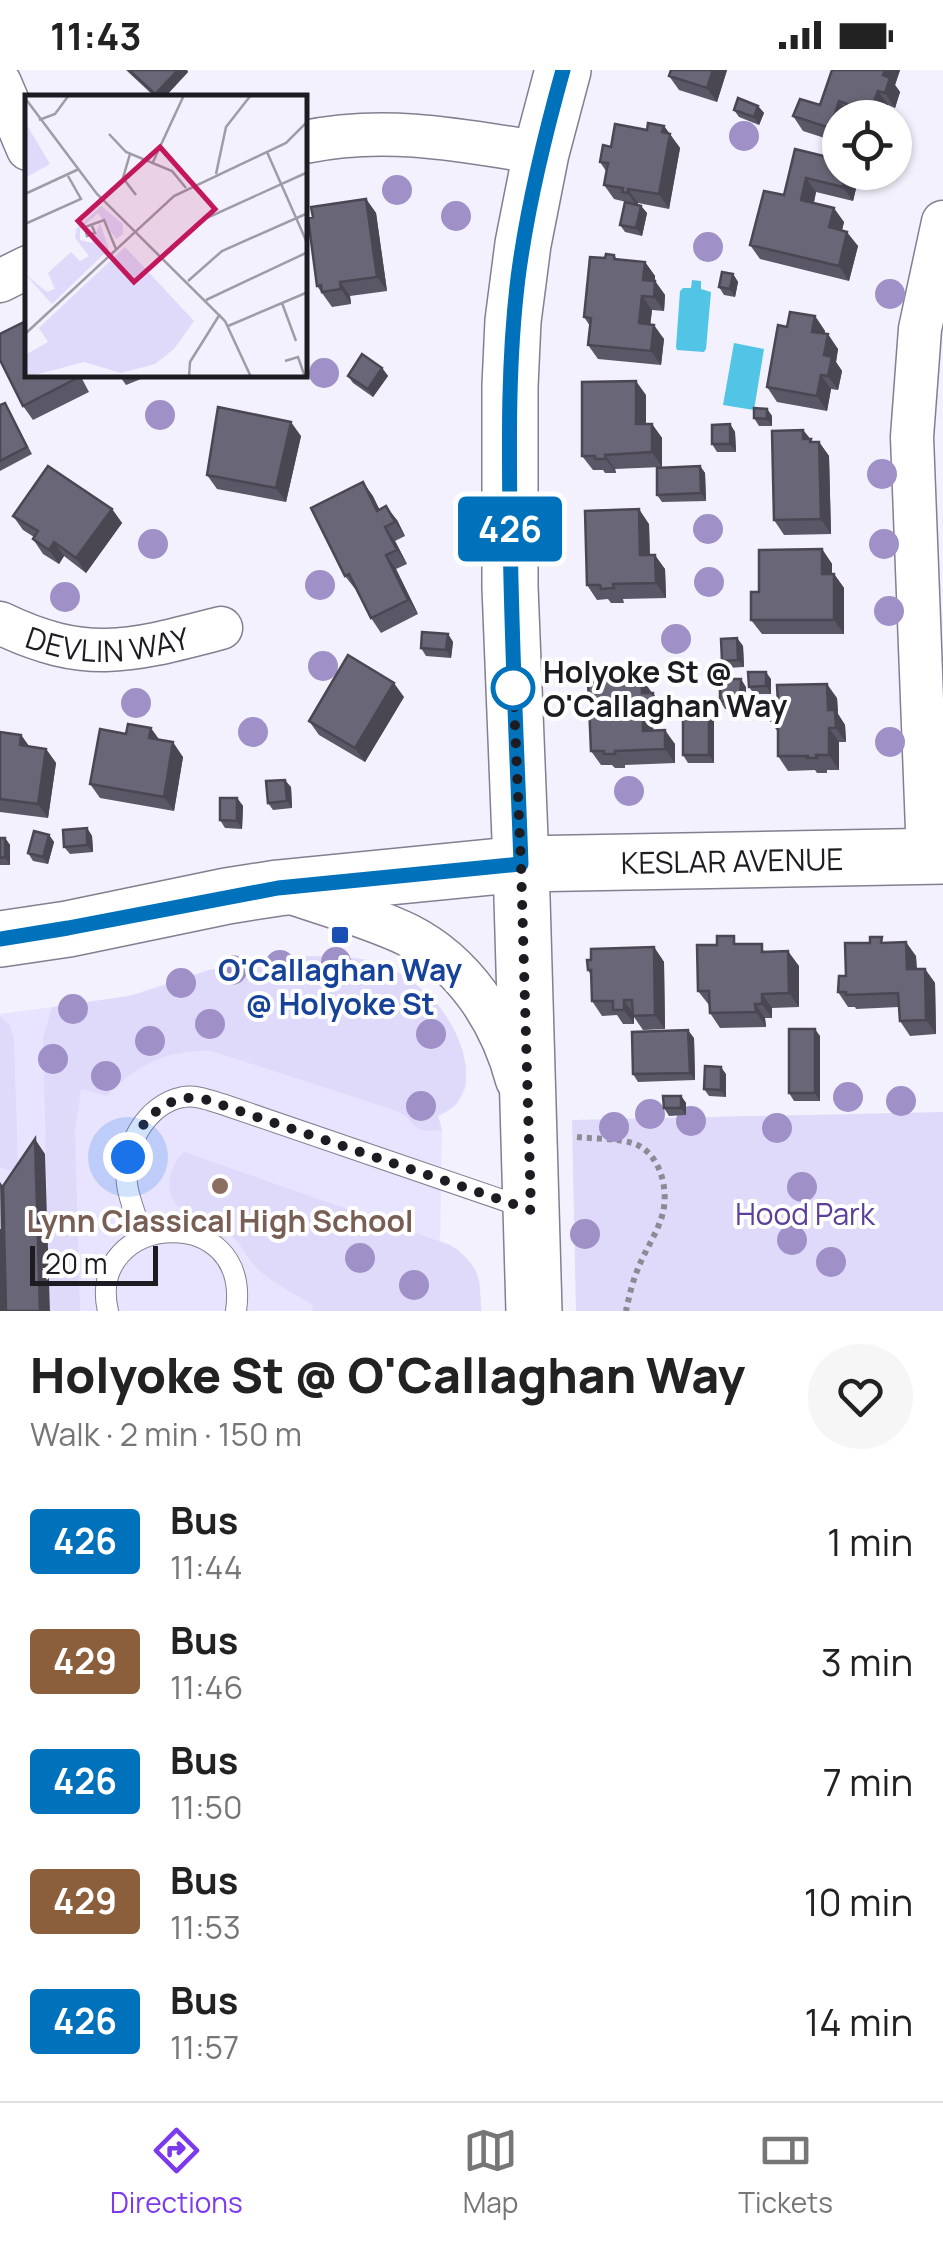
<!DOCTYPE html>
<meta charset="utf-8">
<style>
:root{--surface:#fff;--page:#f6f6f6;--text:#222;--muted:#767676;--line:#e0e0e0;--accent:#7c3aed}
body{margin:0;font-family:Manrope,sans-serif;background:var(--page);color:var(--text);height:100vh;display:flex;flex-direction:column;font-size:38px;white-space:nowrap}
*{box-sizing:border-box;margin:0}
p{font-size:32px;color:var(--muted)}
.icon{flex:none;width:55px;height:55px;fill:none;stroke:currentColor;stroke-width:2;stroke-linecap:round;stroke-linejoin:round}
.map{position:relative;height:1241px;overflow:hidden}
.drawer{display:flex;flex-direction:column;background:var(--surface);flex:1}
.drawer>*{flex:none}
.badge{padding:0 20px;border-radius:8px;font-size:35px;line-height:65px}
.tools{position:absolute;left:822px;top:30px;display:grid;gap:20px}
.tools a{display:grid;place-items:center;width:90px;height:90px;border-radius:50%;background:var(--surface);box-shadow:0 2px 8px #0004;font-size:50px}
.scale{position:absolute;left:30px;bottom:25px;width:128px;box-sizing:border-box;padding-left:10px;border:5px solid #1e1c23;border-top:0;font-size:28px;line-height:35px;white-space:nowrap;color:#1e1c23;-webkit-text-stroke:8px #fff;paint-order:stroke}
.you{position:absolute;width:50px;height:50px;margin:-25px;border:8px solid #fff;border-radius:50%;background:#1a73e8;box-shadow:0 0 0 15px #1a73e833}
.map>.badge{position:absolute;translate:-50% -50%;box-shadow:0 0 0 5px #fff}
.round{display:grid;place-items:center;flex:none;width:105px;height:105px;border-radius:52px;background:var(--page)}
.head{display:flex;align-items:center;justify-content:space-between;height:170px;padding:0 30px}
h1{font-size:48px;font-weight:800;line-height:75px}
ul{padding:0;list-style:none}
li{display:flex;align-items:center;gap:30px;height:120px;padding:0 30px}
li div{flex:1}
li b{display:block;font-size:38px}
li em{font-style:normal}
li .badge{min-width:110px;font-weight:700;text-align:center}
.status{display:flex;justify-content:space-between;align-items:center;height:70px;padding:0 50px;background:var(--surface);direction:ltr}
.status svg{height:28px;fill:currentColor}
.tabs{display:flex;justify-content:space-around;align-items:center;height:140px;border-top:2px solid var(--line);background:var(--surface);font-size:28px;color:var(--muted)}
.tabs a{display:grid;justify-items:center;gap:5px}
.tabs .active{color:var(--accent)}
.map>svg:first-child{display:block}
</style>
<div class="status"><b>11:43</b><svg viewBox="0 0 49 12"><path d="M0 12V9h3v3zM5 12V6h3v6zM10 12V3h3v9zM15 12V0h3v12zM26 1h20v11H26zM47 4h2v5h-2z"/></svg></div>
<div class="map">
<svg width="943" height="1241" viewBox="0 0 943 1241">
<rect width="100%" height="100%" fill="#f3f1fd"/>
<path fill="#e8e3fe" d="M304,886L368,890L382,894L394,900L427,925L450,954L463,983L466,998V1017L457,1035L438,1046L442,1060L440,1171L458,1180L476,1200L480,1213L481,1241H0V944L122,928L209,900Z"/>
<path fill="#dfd9fa" d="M304,886C332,887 362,885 388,897C406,905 424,920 437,934C463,964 486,1026 438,1046L442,1060C407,1064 420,1052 397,1041L212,981C169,979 135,995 107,1026L81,1019L75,1062L80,1241H50L43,968L52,937L135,925L209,900Z
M0,946L10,955L14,970L18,1103L0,1097Z
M943,1042V1241H576L572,1050Z
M184,1082L450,1175C479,1194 480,1208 481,1241H312L313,1235C295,1224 274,1214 259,1200C247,1189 242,1174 229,1163C216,1153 199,1152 186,1143C162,1128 166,1099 184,1082Z"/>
<path fill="#52c4e6" d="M692,210L701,211V219L711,222L706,279L704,282L677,280L676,277L680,221L683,218H691Z
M734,273L764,279L754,340L723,335Z"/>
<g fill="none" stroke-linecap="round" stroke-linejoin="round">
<defs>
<path id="lane" d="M143,1167C138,1150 129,1131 127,1114C122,1078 146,1034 183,1027C196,1025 209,1030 222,1034L529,1139
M108,1241C85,1143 252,1129 236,1241"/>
<g id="street">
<path d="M0,13L28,79"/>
<path d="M305,72C385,55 461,70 541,83"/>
<path d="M0,211L28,197"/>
<path id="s1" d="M0,553C87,595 132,581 221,558"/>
<path d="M928,786L912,367L920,259L943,152"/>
<path d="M283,820C323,834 371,847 408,865C465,894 501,950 517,1010"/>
</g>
<g id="secondary">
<path id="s2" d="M0,869L68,859L227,826L278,818L521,794L943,786"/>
<path d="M534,1241L521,794L510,517V316L513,251L523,174L541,83L563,0"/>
</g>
</defs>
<use href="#lane" stroke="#827f91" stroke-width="22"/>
<use href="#street" stroke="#827f91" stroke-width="45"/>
<use href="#secondary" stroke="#827f91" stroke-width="58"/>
<path stroke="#8c8a94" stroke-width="6" stroke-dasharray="5 5" stroke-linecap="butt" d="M577,1067C595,1069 615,1068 632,1073C660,1081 670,1120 662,1146C657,1163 646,1179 639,1196C633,1210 629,1226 626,1241"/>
<use href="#lane" stroke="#fff" stroke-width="20"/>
<use href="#street" stroke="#fff" stroke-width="42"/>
<use href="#secondary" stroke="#fff" stroke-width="55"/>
</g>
<g fill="#9f90c7">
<circle cx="744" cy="66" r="15"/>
<circle cx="397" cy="120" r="15"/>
<circle cx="456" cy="146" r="15"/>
<circle cx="708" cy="177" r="15"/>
<circle cx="890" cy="224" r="15"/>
<circle cx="324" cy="303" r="15"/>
<circle cx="160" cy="345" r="15"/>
<circle cx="882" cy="404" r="15"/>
<circle cx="708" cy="459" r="15"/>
<circle cx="153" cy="474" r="15"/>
<circle cx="884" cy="474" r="15"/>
<circle cx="709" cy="512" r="15"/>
<circle cx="320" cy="515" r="15"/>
<circle cx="65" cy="527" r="15"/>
<circle cx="889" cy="541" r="15"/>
<circle cx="676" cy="569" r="15"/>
<circle cx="323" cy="596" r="15"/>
<circle cx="136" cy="633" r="15"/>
<circle cx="253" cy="662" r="15"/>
<circle cx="890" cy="672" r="15"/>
<circle cx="629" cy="721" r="15"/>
<circle cx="336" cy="892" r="15"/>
<circle cx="280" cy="895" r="15"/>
<circle cx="232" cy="900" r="15"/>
<circle cx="181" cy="913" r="15"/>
<circle cx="73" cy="939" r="15"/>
<circle cx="210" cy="954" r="15"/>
<circle cx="431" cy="964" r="15"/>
<circle cx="150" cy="971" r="15"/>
<circle cx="53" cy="989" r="15"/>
<circle cx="106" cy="1006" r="15"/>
<circle cx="848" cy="1027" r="15"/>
<circle cx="901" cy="1031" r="15"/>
<circle cx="421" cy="1036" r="15"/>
<circle cx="650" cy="1044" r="15"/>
<circle cx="691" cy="1051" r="15"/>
<circle cx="614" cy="1057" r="15"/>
<circle cx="777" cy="1058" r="15"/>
<circle cx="802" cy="1117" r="15"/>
<circle cx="585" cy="1164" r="15"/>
<circle cx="792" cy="1170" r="15"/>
<circle cx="360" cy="1188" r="15"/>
<circle cx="831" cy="1192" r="15"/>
<circle cx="414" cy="1215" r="15"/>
</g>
<path fill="#5a5866" d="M126,0H187L188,2L164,28H156Z
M671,0H727L717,32L679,20L669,6Z
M832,0H900L895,15L900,22L895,38L888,35L883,48H855L849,46L840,73L803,61L793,46L820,35Z
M758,36L764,43L759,55L739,47L734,40Z
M664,56L680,78L669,139L638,133V135L641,136L647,143L642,166L625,162L620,155L630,133L614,129L604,115L606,101L600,92L611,77L647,60Z
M795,79L840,102H856L859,106L853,131L816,122L814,133L844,152L842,160L858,176L849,211L760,189L750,175L784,125Z
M366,129L376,143L387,221L350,226L351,234L332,237L317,216L313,147Z
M614,185L617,189L645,192L655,206V211L665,225L664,241L652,240L650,254L664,269L661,295L598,289L588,275L590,256L584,247L605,188Z
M733,204L738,212L735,227L724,225L719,217Z
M815,246L825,261L824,264L838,279L836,292L842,301L838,320L831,319L827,341L777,332L767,317L787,257Z
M382,298L388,306L373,327L353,313L348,306Z
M28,305H80L89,322L33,350L23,336Z
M119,305H146V307L126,315Z
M646,325V354H652L662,368V397L615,399L616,403H605L603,400H593L582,386Z
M5,333L32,384L0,401V335Z
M767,339L772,346V356H759L754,348Z
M730,354L735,362L736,382H717L712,374Z
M803,360L813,372H819L829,386L831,464L784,465L774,450Z
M301,366L286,432L217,419L207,405Z
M700,396L705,403L706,431L662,432L657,425Z
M363,412L379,439L397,450L405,466L395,471L407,494L396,499L418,544L381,563L371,548L356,520L345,506Z
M112,439L122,453L86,503L64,486L59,494L43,484L33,469L34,467L23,460L13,446Z
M649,454L650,485L665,499L666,528L623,529L624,533H611L608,529L597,530L587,515Z
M822,479L832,494V504H834L844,518V564H762L751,550Z
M448,564L453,572L451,588L426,586L421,578Z
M737,568L743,576L744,597L727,598L722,591Z
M642,609L663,638V647L653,648V660L675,674V693L625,695V698H615L612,695H601L591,681L616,610Z
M771,609V624H754L749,617Z
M746,617V640L725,639L720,631Z
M404,627L365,692L319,665L309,651Z
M837,628L838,644L845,655L846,672H839V700H827V703H817L815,700L788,701L778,686V662L767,647Z
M709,643L714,651V693H688L683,685Z
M0,662L21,665L29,676L46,679L56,693L48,748L0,742Z
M159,670L183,687L174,741L100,728L90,714Z
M291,717L292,738L273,740L268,733Z
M237,728L243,736L242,759L225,758L220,750Z
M87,758L92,766L93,782L70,784L64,777Z
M49,765L54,772L48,794L33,791L28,783Z
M0,768H5L10,775V795H0Z
M885,872L916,886L917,899H925L935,913L936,964L910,966L900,951L899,937L856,939L855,937H848L838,922Z
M740,874L768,882L799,896V937L772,938V948H765L766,957L720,958L710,943L709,935L698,921Z
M654,877L664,892L665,959L643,960L634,947V954H623L617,945L602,946L592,931L591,905L588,900Z
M820,966V1031H794L789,1023Z
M694,968L695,1010L638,1012L633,1004Z
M726,1004V1027L709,1026L704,1019Z
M681,1026L686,1033V1045L669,1046L664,1038Z"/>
<path fill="#4a4753" d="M178,0H187L188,2L164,28H157L155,24Z
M713,0H727L717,32L707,18Z
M885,0H900L895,15L900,22L895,38L885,23L883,5Z
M878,21L888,35L883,48H874L870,42Z
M839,31L849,46L848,48H840V73L830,58Z
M758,36L764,43L759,55L754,47Z
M664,56L680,78L669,139L659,124Z
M846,102H856L859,106L853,131L843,117Z
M806,108L816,122L811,144L801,130Z
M628,119L638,133V138L628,123Z
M366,129L376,143L387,221L377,207Z
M641,136L647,143L642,166L636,158Z
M834,138L844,152L839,172L829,157Z
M847,162L858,176L849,211L839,196Z
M645,192L655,206L654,224L643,210Z
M733,204L738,212L735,227L730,219Z
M655,211L665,225L664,241L654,227Z
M340,212L350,226L351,234L341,219Z
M642,226L652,240L649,267L639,253Z
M815,246L825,261L822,276L812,262Z
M654,255L664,269L661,295L651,281Z
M828,264L838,279L836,292L842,301L838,320L828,306L824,285Z
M382,298L388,306L373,327L368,319Z
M821,305L831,319L827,341L817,326Z
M636,311L646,325V368L636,354Z
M767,339L772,346V356L767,349Z
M291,352L301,366L286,432L276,418Z
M652,354L662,368V397L652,382Z
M730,354L735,362L736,382L730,374Z
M803,360L820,382L819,372L829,386L831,464L821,449L803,369Z
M605,385L615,399L616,403L606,389Z
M700,396L705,403L706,431L701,423Z
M363,412L373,426L387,455L377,441Z
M386,436L397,450L405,466L395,452Z
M112,439L122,453L86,503L76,488Z
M639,439L649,454L650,500L640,485Z
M385,457L395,471L407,494L397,480Z
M54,472L64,486L59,494L49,480Z
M822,479L832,494V518L822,504Z
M386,485L396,499L418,544L408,530Z
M655,485L665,499L666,528L656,513Z
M834,504L844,518V564L834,550Z
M448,564L453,572L451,588L446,580Z
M737,568L743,576L744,597L738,590Z
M766,602L771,609V624L766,616Z
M642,609L652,623H642Z
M741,609L746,617V640L740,632Z
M394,613L404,627L365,692L355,678Z
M827,614L837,628L838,644L845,655L846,672L836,658L828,640Z
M653,623L663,638V647L653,633Z
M643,633L653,648L654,675L643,661Z
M709,643L714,651V693L709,685Z
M151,658L161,672L149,668Z
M829,658L839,672V700L829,685Z
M665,660L675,674V693L665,679Z
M21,665L31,679L20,675Z
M173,672L183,687L174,741L164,727Z
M46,679L56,693L48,748L38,734Z
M285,710L291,717L292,738L287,731Z
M237,728L243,736L242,759L237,751Z
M87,758L92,766L93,782L87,775Z
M49,765L54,772L48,794L43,787Z
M5,768L10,775V795L5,787Z
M906,872L916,886L917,914L907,899Z
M654,877L664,892L665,959L655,945Z
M788,881L799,896V937L789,923Z
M925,899L935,913L936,964L926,950Z
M762,924L772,938V948L762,934Z
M624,930L634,945V954L624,940Z
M755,934L765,948L766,957L756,942Z
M815,959L820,966V1031L815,1023Z
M688,960L694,968L695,1010L690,1003Z
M721,997L726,1004V1027L721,1020Z
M681,1026L686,1033V1045L681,1038Z
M35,1069L45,1084L50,1241H40Z
M0,1112L13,1130L16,1241H2Z"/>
<path fill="#696677" stroke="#4a4753" stroke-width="2.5" d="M129,0H178L155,24Z
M671,0H713L707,18L669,6Z
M832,0H885L883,5L890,8L885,23L878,21L870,42L863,39L861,43L852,40L853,36L839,31L830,58L793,46L800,29L820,35Z
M738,28L758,36L754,47L734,40Z
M648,53L664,56L662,62L670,64L659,124L628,119V123L622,122L623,118L604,115L608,93L600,92L603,75L611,77L615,54L647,60Z
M795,79L840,90V102H846L843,117L806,108L801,130L834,138L829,157L847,162L839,196L750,175L764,121L784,125Z
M366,129L377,207L340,212L341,219L322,222L321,215L317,216L308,148L313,147L311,137Z
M625,132L641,136L636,158L620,155Z
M606,184L614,185V189L645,192L643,210L655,211L654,227L642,226L639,253L654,255L651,281L588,275L591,248L584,247L590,187L605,188Z
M722,202L733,204L730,219L719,217Z
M790,242L815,246L812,262L828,264L824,285L832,287L828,306L821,305L817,326L767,317L778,255L787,257Z
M28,250V305H78L79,307L23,336L0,290V264Z
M362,284L382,298L368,319L348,306Z
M636,311V354H652V382L605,385L606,389H595V386H582V312Z
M5,333L27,377L0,391V335Z
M218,337L291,352L276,418L207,405Z
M754,338L767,339V349L754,348Z
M730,354V374H712V355Z
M803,360V369H811L810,372H819L821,449L774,450L772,361Z
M48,396L112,439L76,488L54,472L49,480L33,469L38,461L13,446Z
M700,396L701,423L657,425V398Z
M363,412L377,441L386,436L395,452L385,457L397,480L386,485L408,530L371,548L349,504L345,506L311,438Z
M639,439L640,485H655L656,513L613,514L614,518L601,519L600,515H587L585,441Z
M822,479V504H834V550H751V522H759V480Z
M422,562L448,564L446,580L421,578Z
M737,568L738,590L722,591L721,569Z
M348,585L394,613L355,678L309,651Z
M609,600V610L642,609V623H653V633H643V661L665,660V679L615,681V684H604V681H591L588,611H595V601Z
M748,602H766V616L749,617Z
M720,609H741L740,632L720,631Z
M827,614L828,640H835L836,658H829V685H816L817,688H807L808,686H778V647H767V635L778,634L777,615Z
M709,643V685H683V644Z
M128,654L151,658L149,668L173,672L164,727L90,714L100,659L126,664Z
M0,662L21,665L20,675L46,679L38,734L0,729Z
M285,710L287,731L268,733L266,711Z
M220,728H237V751L220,750Z
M87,758V775L64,777L63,760Z
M34,761L49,765L43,787L28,783Z
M0,768H5V787L0,788Z
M717,866H734V874H762V882L788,881L789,923L762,924V934H755L756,942L710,943L709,921H698L697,875H717Z
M870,867H882L881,873L906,872L907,899H925L926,950L900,951L898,923L846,925V922H838L839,906H846L845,873H870Z
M654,877L655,945L633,946L632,930H624V940H613V931H592L591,900H588L587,890H591V879Z
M789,959H815V1023H789Z
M688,960L690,1003L633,1004L632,962Z
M705,996L721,997V1020L704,1019Z
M663,1026H681V1038H664Z
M35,1069L40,1241H6L3,1116Z
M0,1159L2,1241H0Z"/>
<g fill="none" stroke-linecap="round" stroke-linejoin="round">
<defs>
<path id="line" d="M0,869L68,858L278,818L521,794C517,680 511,566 510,452C509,371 508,289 518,208C527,138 544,68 563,0"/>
</defs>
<use href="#line" stroke="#fff" stroke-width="22"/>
<use href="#line" stroke="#0072bc" stroke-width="15"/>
<path stroke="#1e1c23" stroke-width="10" stroke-dasharray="0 18" d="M128,1087C137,1053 164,1024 201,1028L531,1140L521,794L513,609V618"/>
</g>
<circle fill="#fff" stroke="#0072bc" stroke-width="5" cx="513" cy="618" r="20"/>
<rect fill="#1a4fb4" stroke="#fff" stroke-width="4" x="330" y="855" width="20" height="20" rx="5"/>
<circle fill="#8d6e63" stroke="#fff" stroke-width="4" cx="220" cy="1116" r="10"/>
<g text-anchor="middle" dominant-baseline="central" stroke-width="8" stroke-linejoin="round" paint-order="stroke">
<g font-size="30" fill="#1e1c23" stroke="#fff">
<text stroke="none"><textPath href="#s1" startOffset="112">DEVLIN WAY</textPath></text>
<text stroke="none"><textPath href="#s2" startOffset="738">KESLAR AVENUE</textPath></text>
</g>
<g font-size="30" font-weight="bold" fill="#1e1c23" stroke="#fff" text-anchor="start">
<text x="543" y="601">Holyoke St @<tspan x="543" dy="34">O'Callaghan Way</tspan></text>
</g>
<g font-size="30" font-weight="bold" fill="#164399" stroke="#fff">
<text x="340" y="899">O'Callaghan Way<tspan x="340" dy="34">@ Holyoke St</tspan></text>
</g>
<g font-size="30" fill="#5b409b" stroke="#fff">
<text x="805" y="1143">Hood Park</text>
</g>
<g font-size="30" font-weight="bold" fill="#785e54" stroke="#fff">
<text x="220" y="1150">Lynn Classical High School</text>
</g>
</g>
<g transform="translate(25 25)">
<rect width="282" height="282" fill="#f3f1fd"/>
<path d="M0,27L25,69L0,83ZM76,111L98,129V139L91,144L73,118L55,134V145L67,148L75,128L84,154L27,209L1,180L22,197L30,194L23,178L46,157L55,166L64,161L50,143L51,134ZM100,152L169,226L149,254L130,269L96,278L59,267L2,282L0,260L23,247L14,233Z" fill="#dfd9fa"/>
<path fill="none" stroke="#9e9ca6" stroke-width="2.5" d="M0,3L72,99L200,226L226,282M14,25L30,19L44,0M84,39L101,57L147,76L161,93M242,57L283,150M105,59L98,83L111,100M128,67L159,0M191,79L201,32L226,0M0,99L54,74M0,129L56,104L43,81M67,131L70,138L62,141L60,132L79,125L91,154M138,160L175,126L283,77M163,186L197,156L283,118M181,205L283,157M257,208L271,246M203,231L283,197M0,239L149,101L261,48L283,26M260,266L273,262L280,282M164,282L165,267L195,219"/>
<path fill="#c2185b" fill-opacity="0.15" stroke="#c2185b" stroke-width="5" d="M135,52L190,114L109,187L53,126Z"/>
<rect width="282" height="282" fill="none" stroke="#1e1c23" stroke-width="5"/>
</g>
</svg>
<div class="tools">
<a><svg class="icon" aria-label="locate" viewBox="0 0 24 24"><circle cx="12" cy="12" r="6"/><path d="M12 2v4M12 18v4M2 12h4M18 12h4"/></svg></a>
</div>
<div class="scale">20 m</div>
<div class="you" style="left:128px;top:1087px"></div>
<b class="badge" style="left:510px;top:459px;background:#0072bc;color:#fff">426</b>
</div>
<section class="drawer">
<div class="head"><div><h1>Holyoke St @ O'Callaghan Way</h1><p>Walk · 2 min · 150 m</p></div><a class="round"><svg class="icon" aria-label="heart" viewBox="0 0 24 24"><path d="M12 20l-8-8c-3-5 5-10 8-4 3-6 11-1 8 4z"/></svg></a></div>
<ul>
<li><span class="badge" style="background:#0072bc;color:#fff">426</span><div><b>Bus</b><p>11:44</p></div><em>1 min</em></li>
<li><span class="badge" style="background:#8b5e3c;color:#fff">429</span><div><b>Bus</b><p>11:46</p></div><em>3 min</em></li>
<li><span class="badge" style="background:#0072bc;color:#fff">426</span><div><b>Bus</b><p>11:50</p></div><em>7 min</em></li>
<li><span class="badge" style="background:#8b5e3c;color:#fff">429</span><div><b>Bus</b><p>11:53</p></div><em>10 min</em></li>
<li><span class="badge" style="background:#0072bc;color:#fff">426</span><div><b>Bus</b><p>11:57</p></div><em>14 min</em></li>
</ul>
</section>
<nav class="tabs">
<a class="active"><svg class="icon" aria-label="directions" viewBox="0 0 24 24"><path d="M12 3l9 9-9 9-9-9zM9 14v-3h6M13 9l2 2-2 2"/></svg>Directions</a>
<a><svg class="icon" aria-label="map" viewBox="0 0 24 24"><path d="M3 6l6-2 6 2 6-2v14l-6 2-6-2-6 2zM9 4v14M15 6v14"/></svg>Map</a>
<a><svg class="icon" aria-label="tickets" viewBox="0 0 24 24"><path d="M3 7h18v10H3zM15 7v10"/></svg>Tickets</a>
</nav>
